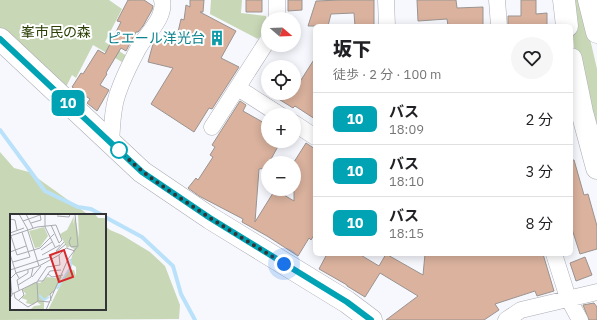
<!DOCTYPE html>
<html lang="ja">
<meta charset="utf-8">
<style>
:root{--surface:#fff;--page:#f6f6f6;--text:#202124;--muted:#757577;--line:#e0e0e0}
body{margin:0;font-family:"IBM Plex Sans","Noto Sans JP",sans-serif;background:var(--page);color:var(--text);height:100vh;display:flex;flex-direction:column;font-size:15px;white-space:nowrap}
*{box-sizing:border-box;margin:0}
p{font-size:13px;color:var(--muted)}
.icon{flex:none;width:22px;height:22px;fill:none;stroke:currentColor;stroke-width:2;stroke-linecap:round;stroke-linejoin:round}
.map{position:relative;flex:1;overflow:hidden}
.details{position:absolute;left:313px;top:24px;width:260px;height:232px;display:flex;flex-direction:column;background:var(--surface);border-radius:6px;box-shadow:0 2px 10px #0003}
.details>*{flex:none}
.badge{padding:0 8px;border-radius:6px;font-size:14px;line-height:26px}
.needle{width:26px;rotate:109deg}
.tools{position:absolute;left:261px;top:12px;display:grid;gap:8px}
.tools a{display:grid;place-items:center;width:40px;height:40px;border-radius:50%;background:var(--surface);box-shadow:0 2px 10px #0003;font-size:20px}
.you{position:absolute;width:20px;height:20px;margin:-10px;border:3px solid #fff;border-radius:50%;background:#1a73e8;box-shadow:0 0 0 6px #1a73e833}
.map>.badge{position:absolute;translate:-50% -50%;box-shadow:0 0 0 2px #fff}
.round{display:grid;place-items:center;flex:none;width:42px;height:42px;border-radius:21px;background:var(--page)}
.headline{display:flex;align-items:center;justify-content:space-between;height:68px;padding:0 20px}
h1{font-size:19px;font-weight:800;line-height:30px}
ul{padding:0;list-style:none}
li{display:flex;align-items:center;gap:12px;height:52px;padding:0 20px;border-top:1px solid var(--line)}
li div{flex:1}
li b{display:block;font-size:15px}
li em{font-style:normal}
li .badge{min-width:44px;font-weight:700;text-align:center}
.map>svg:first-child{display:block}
</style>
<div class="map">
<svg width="597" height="320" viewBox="0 0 597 320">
<rect width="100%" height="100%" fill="#f7f8fe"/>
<path fill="#c8d8b6" d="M0,0H109L122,9L105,42L130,58L127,65L93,45L76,78L72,75L65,89L0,29Z
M211,0H242L241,13L266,16C268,26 264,31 258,39L210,14Z
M569,0H581L597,69V139L575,56Z
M0,152L14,168L29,172L89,215H11V309H105V226L110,230L122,235L150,252L165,266L180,305L179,319L0,320Z"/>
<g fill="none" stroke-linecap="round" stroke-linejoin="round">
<path stroke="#b9e1fa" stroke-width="4" d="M0,130L45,191L78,207L91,209L102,215
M105,217L142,237L173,266L181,294L195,320"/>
</g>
<path fill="#dab29e" stroke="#9a9390" d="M128,0H144L153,6L152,10L143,26L138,32H136L126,51L121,48L106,73L107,74L100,85L109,90L97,111L87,103L90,99L72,87L81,73L83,74L98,50L105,54L121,22L117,21Z
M190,0H204L203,12H200L236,31L221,58L239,67L212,109L209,108L194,132L151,104L173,68L148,62L153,44L156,40L175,45L181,19L184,20L186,5L190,7Z
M246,0H262V12H246Z
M288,0H302V10L288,11Z
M340,0H374V26H355L354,13L331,14L328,26H308L316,1Z
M417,0H456L457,8L483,7V26H448L447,19L418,21Z
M521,0H536V14L547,13V26H508V16H521Z
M315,58V119L295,106L293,108L269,93H294V91Z
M240,101L246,105L243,111L266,124L263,131L268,134V141H281L266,168L259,169L255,222L273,193L277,196L279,192L294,201V162L306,143L315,149V233L311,240L309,238L298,256L267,236L242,222L243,219L199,196L188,188L196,178L198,180L213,157L210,155L215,147L212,145Z
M571,160H574L584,195L588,194L597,226V249L580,254L571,226Z
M327,254H359L379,266L386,254L423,275L425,254H543L554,291L537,296L535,291L495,304L499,310L484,320H386L418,296L380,273L365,297L347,286V285L319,269Z
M585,257L592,275L576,281L570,263Z
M594,303L597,307V320H589L583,305Z"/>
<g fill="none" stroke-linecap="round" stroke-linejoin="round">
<defs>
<path id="street" d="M277,0V19
M386,0L387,26
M497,0L499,26
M238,88L280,115
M294,123L315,137
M212,127L268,40
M111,142C112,131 112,120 114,109C116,92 130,64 138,49C146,34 166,18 162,0
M554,254L568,298L580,320
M506,320L521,310L597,292"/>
<path id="secondary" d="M564,0L567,26
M589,0L597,32
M0,39L142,172L210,218L347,302L371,320
M571,59L582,112L597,168"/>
</defs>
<use href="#street" stroke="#abacb3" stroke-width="17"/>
<use href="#secondary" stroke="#abacb3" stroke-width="23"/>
<use href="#street" stroke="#fff" stroke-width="16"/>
<use href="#secondary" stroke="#fff" stroke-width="22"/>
</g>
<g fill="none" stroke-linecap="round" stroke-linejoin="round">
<defs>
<path id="line" d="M0,39L142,172L210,218L347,302L371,320"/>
</defs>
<use href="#line" stroke="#fff" stroke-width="9"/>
<use href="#line" stroke="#00a3b4" stroke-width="6"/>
<path stroke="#333436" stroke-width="4" stroke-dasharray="0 7.2" d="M119,150C139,171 162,186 186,202C218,224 251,243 284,264"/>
</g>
<defs>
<symbol id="building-bare" viewBox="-9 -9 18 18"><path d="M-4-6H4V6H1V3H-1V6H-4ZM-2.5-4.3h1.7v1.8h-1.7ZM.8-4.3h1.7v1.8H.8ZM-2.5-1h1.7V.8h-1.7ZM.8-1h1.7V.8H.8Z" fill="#0f9aa8" stroke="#fff" stroke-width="2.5" paint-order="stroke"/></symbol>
</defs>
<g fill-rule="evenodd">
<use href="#building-bare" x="206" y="27" width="22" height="22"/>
</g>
<circle fill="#fff" stroke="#00a3b4" stroke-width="2" cx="119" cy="150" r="8"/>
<g text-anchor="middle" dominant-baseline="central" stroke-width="4" stroke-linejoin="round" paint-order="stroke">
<g font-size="14" fill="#2b3f04" stroke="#fff">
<text x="56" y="32">峯市民の森</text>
</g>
<g font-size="14" fill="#0d838f" stroke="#fff" text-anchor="end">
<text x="205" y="38">ピエール洋光台</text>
</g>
</g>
<g transform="translate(10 214)">
<rect width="96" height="96" fill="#f7f8fe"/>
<path d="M68,0H85L88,4H96V96H38L58,56H64L66,62V53L60,49L64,35L60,32L57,34L50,20L57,16L64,2L63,11L65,3L69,24ZM34,13L38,22L30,33L25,34L19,17ZM49,61L52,63L46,75L34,86V96H20L24,92L31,91L27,88L23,91L16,89L17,86L11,84L16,80L12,76L25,68L30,69L37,63L45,64Z" fill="#c8d8b6"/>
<path fill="none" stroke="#b9e1fa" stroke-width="2" d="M47,75L61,52L60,45M29,81L34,86L39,83"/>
<path fill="none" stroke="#a9aaae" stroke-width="1" d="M9,0L17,14L29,52L6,59L9,64M16,0L23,14M35,0V13L45,33M47,2L59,3L60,0M0,5L5,6L7,16M13,7L30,1M21,9L31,6L30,0M41,11L49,29M0,19L14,14M0,22L27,13L46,11L52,26L49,29M1,22L7,41L30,34L44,20M61,23L59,28L61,33L68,32M31,36L42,28M46,37L54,28M0,38L16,32M0,40L6,59L1,64M32,41L50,31M3,48L20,43L12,18M29,52L49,41M0,56L40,43L56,30M0,59L2,81L0,84M38,60L42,63L53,61M22,63L31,52M28,67H33L40,57L51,56M27,68L28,87M8,71L21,63L23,54M9,76L7,66L18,59V56M4,79L5,84L18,93L28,87L40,88M2,80L27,68L37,53L50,51L49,41L56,34L65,37M9,86L14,81L12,75M41,87L40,80L45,76M36,96L58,45L68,32L65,0"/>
<path fill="#d62828" fill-opacity="0.15" stroke="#d62828" stroke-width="2" d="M54,36L63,63L49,68L40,41Z"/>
<rect width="96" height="96" fill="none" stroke="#333436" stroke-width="2"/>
</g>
</svg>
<div class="tools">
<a><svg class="needle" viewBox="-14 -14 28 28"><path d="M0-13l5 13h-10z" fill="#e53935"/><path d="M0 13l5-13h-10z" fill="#757577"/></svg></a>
<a><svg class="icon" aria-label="locate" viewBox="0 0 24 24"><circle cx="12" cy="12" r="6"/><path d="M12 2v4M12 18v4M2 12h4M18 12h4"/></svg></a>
<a>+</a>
<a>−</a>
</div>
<div class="you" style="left:284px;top:264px"></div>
<b class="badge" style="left:68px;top:103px;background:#00a3b4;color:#fff">10</b>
<section class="details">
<div class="headline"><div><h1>坂下</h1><p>徒歩 · 2 分 · 100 m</p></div><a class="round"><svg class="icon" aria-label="heart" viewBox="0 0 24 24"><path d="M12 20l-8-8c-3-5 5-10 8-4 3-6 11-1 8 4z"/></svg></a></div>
<ul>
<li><span class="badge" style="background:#00a3b4;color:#fff">10</span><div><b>バス</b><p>18:09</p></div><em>2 分</em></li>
<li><span class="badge" style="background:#00a3b4;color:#fff">10</span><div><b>バス</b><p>18:10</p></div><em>3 分</em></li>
<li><span class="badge" style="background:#00a3b4;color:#fff">10</span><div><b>バス</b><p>18:15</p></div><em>8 分</em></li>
</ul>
</section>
</div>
